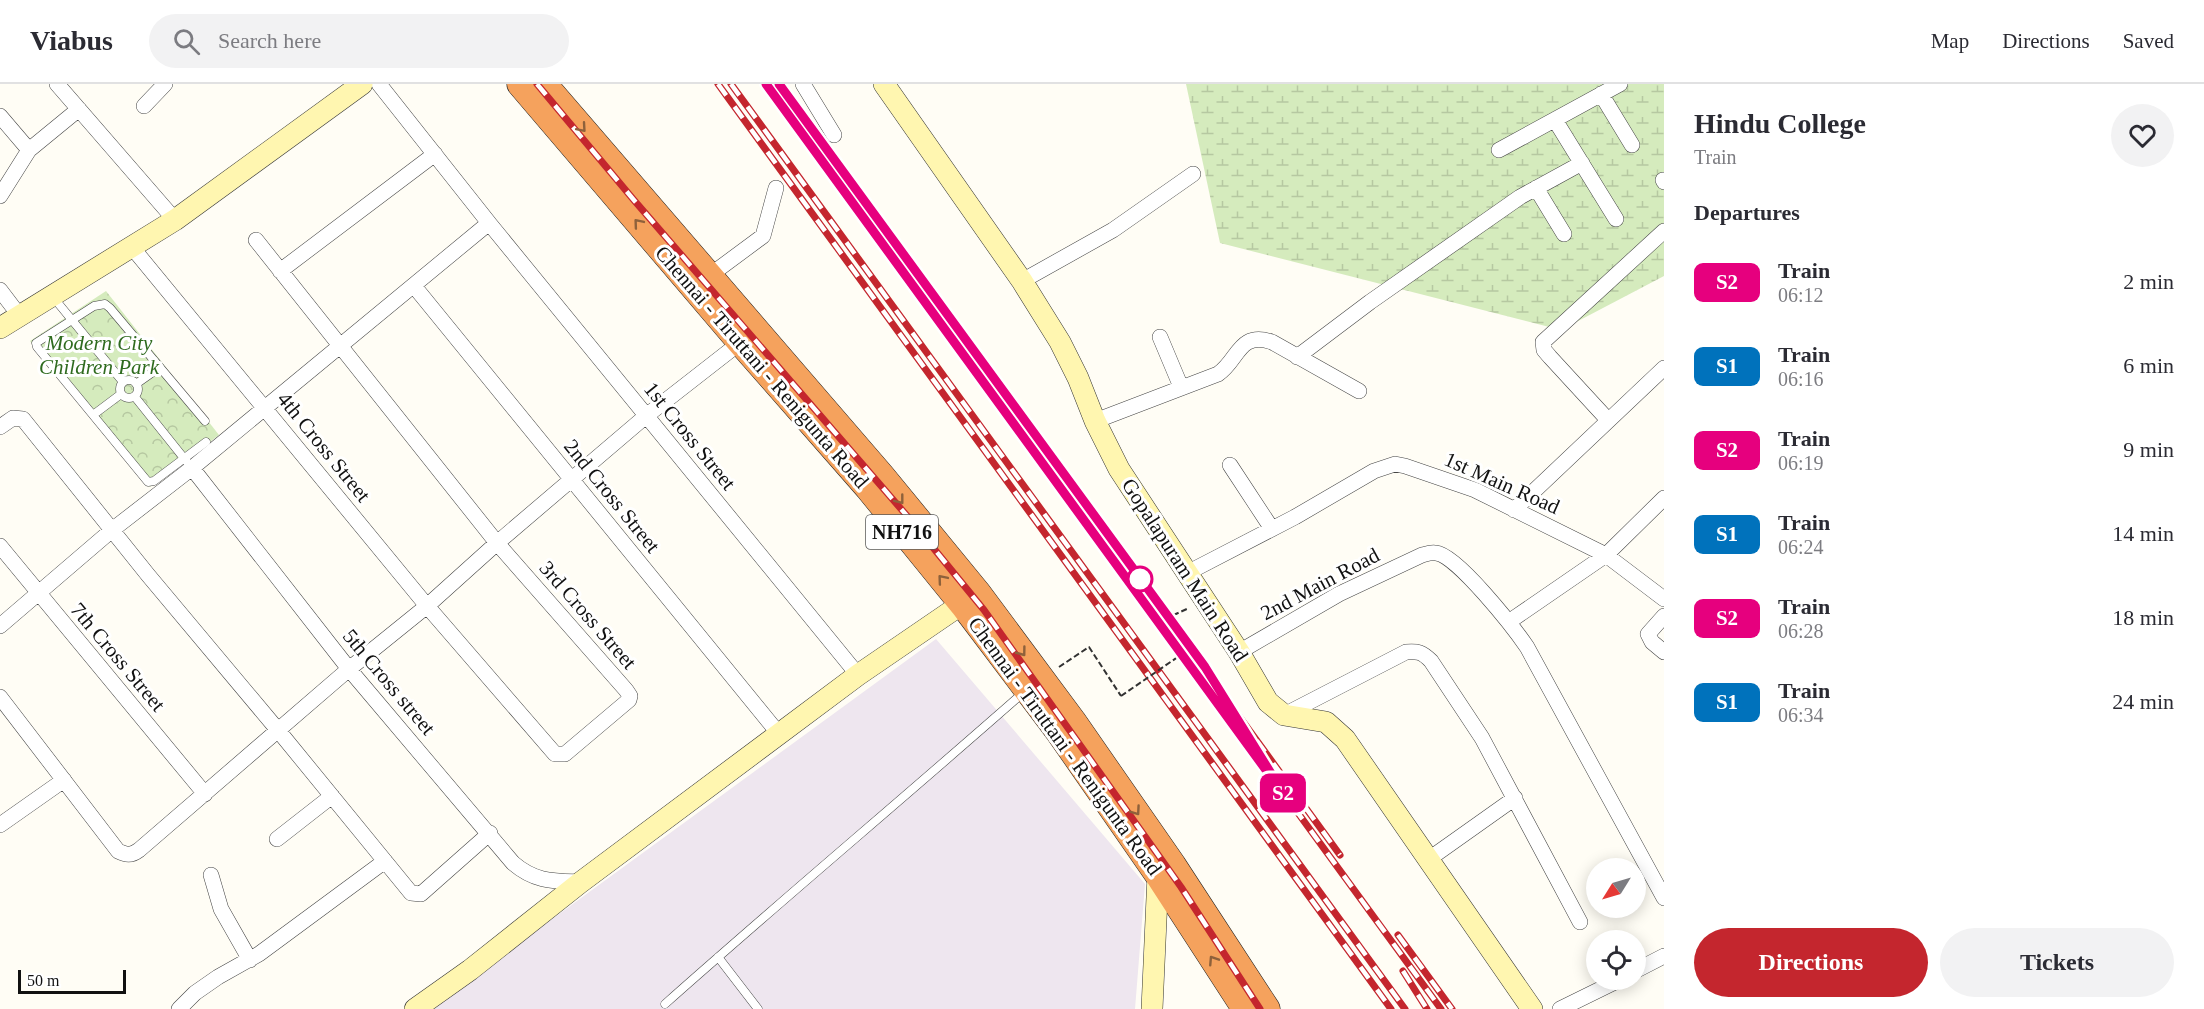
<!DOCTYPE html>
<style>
:root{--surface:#fff;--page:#f2f2f3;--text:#2b2b33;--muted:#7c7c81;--line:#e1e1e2;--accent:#c4262e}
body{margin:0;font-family:"Times New Roman",serif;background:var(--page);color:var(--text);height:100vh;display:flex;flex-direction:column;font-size:22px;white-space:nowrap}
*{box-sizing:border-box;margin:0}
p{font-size:20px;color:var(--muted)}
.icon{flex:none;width:33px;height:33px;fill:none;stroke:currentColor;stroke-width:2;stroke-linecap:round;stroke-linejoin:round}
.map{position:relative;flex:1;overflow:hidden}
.sheet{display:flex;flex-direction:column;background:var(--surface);width:540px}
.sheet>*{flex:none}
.badge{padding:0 12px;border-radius:9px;font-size:21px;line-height:39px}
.needle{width:39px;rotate:233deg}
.controls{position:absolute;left:1586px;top:774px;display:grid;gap:12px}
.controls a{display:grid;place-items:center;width:60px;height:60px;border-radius:50%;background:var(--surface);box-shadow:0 3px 15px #0003;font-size:30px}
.scale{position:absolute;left:18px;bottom:15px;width:108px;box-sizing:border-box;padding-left:6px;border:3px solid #111;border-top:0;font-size:16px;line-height:21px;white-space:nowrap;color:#111;-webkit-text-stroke:4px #fff;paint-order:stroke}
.map>.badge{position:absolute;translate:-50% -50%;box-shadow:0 0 0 3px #fff}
h2{padding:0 30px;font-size:22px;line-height:54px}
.round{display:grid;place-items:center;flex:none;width:63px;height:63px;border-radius:32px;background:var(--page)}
.overview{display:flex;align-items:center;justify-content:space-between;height:102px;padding:0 30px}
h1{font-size:28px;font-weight:800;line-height:45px}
.button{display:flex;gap:12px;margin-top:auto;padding:12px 30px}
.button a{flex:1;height:69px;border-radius:36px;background:var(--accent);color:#fff;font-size:24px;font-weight:800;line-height:69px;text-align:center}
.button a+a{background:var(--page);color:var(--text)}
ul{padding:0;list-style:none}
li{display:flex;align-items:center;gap:18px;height:84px;padding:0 30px}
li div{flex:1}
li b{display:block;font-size:22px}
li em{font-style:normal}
li .badge{min-width:66px;font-weight:700;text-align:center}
header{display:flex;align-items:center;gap:36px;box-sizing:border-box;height:84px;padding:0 30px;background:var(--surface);border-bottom:2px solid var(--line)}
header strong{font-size:28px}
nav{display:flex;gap:33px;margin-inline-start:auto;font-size:21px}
.search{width:420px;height:54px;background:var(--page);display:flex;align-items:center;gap:15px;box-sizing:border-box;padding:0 21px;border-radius:33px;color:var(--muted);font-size:22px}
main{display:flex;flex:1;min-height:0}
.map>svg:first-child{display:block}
</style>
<header>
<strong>Viabus</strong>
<div class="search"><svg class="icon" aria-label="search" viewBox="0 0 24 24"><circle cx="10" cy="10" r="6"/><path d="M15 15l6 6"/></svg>Search here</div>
<nav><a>Map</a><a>Directions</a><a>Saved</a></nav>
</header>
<main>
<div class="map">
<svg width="1664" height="925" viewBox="0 0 1664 925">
<defs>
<pattern id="wetland-marsh" width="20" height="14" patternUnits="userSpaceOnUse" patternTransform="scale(1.5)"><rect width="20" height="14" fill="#d5ebbd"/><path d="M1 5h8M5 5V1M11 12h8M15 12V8" fill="none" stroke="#b6c8a1"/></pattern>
<pattern id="park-crowns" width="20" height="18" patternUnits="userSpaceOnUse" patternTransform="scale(1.5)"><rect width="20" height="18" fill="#d5ebbd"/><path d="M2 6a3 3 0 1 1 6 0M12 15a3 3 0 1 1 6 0" fill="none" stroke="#b6c8a1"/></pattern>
</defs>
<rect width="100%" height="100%" fill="#fffdf5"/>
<path fill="#eee6ef" d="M936,555L1145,800L1135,925H429Z"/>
<path fill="url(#wetland-marsh)" d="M1186,0H1664V192L1561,246L1220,159Z"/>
<path fill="url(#park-crowns)" d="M106,207L219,351L150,403L30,257Z"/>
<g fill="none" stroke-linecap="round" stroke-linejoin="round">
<defs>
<path id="lane" d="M53,213L123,298
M120 305a9 9 0 1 1 18 0a9 9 0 1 1-18 0Z
M136,300L160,283
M135,313L187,378
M93,331L121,310
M205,337L110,224L105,220L94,222L36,259L37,263L148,398L154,397L206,358
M718,873L758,925
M665,920C783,815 905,713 1024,608"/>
<path id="street" d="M57,0L175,136
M803,0L834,51
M1601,10L1632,61
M144,22L165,0
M0,32L29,66
M1555,36L1616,135
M1499,66L1620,0
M1663,96L1664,98
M1536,104L1564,150
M0,112L29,66L79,25
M489,139L858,591
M256,156L497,459L646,332L746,254
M280,187L435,70
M709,192L763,152L776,104
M1022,197L1113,146L1193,90
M414,202L779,650
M0,206L19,231
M1160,253L1181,303
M1297,273L1370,218L1520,113L1582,79
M1608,336L1550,273L1544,266L1543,258L1664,147
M1095,337L1218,290C1239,276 1238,247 1272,258L1359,307
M0,343L13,334L23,335L148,491L277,645L411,809L421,810L490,749
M1230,381L1272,445
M192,384L349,585L513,779C535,798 553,797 581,798
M1514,426L1664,284
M0,462L205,710
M1187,489L1295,433L1374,387L1395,380L1405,382L1475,406L1606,471L1664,515
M1664,532L1648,550L1652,558L1664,568
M1510,537L1606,471L1664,414
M0,542L112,446L192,384L489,139L379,0
M1239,568L1339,510L1422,471C1426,470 1431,468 1436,469C1457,471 1514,544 1527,563L1664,814
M0,613L118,767C126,771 131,772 139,766L349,585L427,522L497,459L626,606L630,612L629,616L565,670H555L427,522L131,162
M1284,631L1406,568C1418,567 1422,568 1431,577L1482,654L1580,838
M0,741L64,696
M277,755L332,712
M1429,775L1515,714
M211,791L221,825L250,876
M1635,887L1664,872
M179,925L195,909L218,893L259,870L385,777
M1560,925L1619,896"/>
<path id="secondary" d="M884,0L1022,197L1060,258L1078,294L1095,337L1119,385L1239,568L1268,618L1284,631L1326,638L1345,655L1532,925
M0,244L175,136L362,0
M415,925L470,886L581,798L858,591L975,511
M1152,925L1158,791L1160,784"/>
<path id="highway" d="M520,0L740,258L868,404L963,521L1058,647L1158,791L1245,925
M544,0L882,392L978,509L1073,637L1173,781L1267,925"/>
</defs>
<use href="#lane" stroke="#444" stroke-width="9"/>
<use href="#street" stroke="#444" stroke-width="16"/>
<use href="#secondary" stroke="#333" stroke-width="22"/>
<use href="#highway" stroke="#222" stroke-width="27"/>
<path stroke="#333" stroke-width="2" stroke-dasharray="6 3" stroke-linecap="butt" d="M1188,566L1167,534L1189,524
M1059,583L1089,563L1121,612"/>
<use href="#lane" stroke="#fff" stroke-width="8"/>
<use href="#street" stroke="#fff" stroke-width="15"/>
<use href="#secondary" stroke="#fff6b0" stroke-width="21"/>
<use href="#highway" stroke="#f5a25d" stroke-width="26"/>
<defs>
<path id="rail" d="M537,0L633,115L908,433L984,526L1181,803L1260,925
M718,0L1391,925
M731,0L1405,925
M766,0L1441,925
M779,0L1340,771
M1398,851L1452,925
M1403,887L1427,925"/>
</defs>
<use href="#rail" stroke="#c4262e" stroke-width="7"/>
<use href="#rail" stroke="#fff" stroke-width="4.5" stroke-dasharray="14" stroke-linecap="butt"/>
<path stroke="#333" stroke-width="2" stroke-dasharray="6 3" stroke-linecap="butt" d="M1121,612L1188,566"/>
</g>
<defs><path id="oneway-chevron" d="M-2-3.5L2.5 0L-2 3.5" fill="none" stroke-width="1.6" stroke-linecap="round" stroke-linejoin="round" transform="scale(1.5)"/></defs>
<g stroke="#8e613b">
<use href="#oneway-chevron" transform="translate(582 44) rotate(49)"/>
<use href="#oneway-chevron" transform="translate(638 139) rotate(-130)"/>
<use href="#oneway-chevron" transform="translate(900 416) rotate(52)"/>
<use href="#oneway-chevron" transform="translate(942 495) rotate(-130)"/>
<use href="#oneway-chevron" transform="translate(1022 568) rotate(53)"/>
<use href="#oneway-chevron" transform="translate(1136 727) rotate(55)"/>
<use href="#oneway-chevron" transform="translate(1213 876) rotate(-123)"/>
</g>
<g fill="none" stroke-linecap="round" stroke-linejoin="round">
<defs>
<path id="line" d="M766,0L1285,712L1205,583L779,0"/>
</defs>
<use href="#line" stroke="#fff" stroke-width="14"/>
<use href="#line" stroke="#e6007e" stroke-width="9"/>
</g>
<circle fill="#fff" stroke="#e6007e" stroke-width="3" cx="1140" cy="495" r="12"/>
<g text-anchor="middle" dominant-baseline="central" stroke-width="6" stroke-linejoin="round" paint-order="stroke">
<rect fill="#fff" stroke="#585858" stroke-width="1.5" x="866" y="431" width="72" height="34" rx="4.5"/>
<g font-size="20" font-weight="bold" fill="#111">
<text x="902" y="448">NH716</text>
</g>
<g font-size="21" font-style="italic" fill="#2f6b1f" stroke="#fff">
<text x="99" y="259">Modern City<tspan x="99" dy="24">Children Park</tspan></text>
</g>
<g font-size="21" fill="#111" stroke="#fff">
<text transform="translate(762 283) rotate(49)">Chennai - Tiruttani - Renigunta Road</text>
<text transform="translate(690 352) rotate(51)">1st Cross Street</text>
<text transform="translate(324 363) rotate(51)">4th Cross Street</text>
<text transform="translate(1502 399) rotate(24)">1st Main Road</text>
<text transform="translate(612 412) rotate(51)">2nd Cross Street</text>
<text transform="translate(1185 486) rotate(57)">Gopalapuram Main Road</text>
<text transform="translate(1320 500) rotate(-28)">2nd Main Road</text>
<text transform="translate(588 531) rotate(49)">3rd Cross Street</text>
<text transform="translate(118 573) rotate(50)">7th Cross Street</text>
<text transform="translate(389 598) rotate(50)">5th Cross street</text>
<text transform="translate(1065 662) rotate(54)">Chennai - Tiruttani - Renigunta Road</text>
</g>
</g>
</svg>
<div class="controls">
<a><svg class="needle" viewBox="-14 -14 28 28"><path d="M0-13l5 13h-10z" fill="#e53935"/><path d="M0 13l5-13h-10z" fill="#7c7c81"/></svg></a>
<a><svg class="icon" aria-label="locate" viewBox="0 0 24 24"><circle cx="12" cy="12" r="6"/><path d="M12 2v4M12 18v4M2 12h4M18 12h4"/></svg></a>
</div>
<div class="scale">50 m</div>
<b class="badge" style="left:1283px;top:709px;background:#e6007e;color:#fff">S2</b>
</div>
<section class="sheet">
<div class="overview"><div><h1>Hindu College</h1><p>Train</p></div><a class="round"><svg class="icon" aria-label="heart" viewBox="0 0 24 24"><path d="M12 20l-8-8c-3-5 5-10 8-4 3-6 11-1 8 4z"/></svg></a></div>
<h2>Departures</h2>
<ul>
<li><span class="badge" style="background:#e6007e;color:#fff">S2</span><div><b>Train</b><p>06:12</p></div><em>2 min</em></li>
<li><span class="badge" style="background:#0072bc;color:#fff">S1</span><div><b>Train</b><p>06:16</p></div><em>6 min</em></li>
<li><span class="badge" style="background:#e6007e;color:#fff">S2</span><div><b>Train</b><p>06:19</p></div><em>9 min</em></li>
<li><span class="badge" style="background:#0072bc;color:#fff">S1</span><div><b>Train</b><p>06:24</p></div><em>14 min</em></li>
<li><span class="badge" style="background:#e6007e;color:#fff">S2</span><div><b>Train</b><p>06:28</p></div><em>18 min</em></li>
<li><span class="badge" style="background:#0072bc;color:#fff">S1</span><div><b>Train</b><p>06:34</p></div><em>24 min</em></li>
</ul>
<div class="button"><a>Directions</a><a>Tickets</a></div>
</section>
</main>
